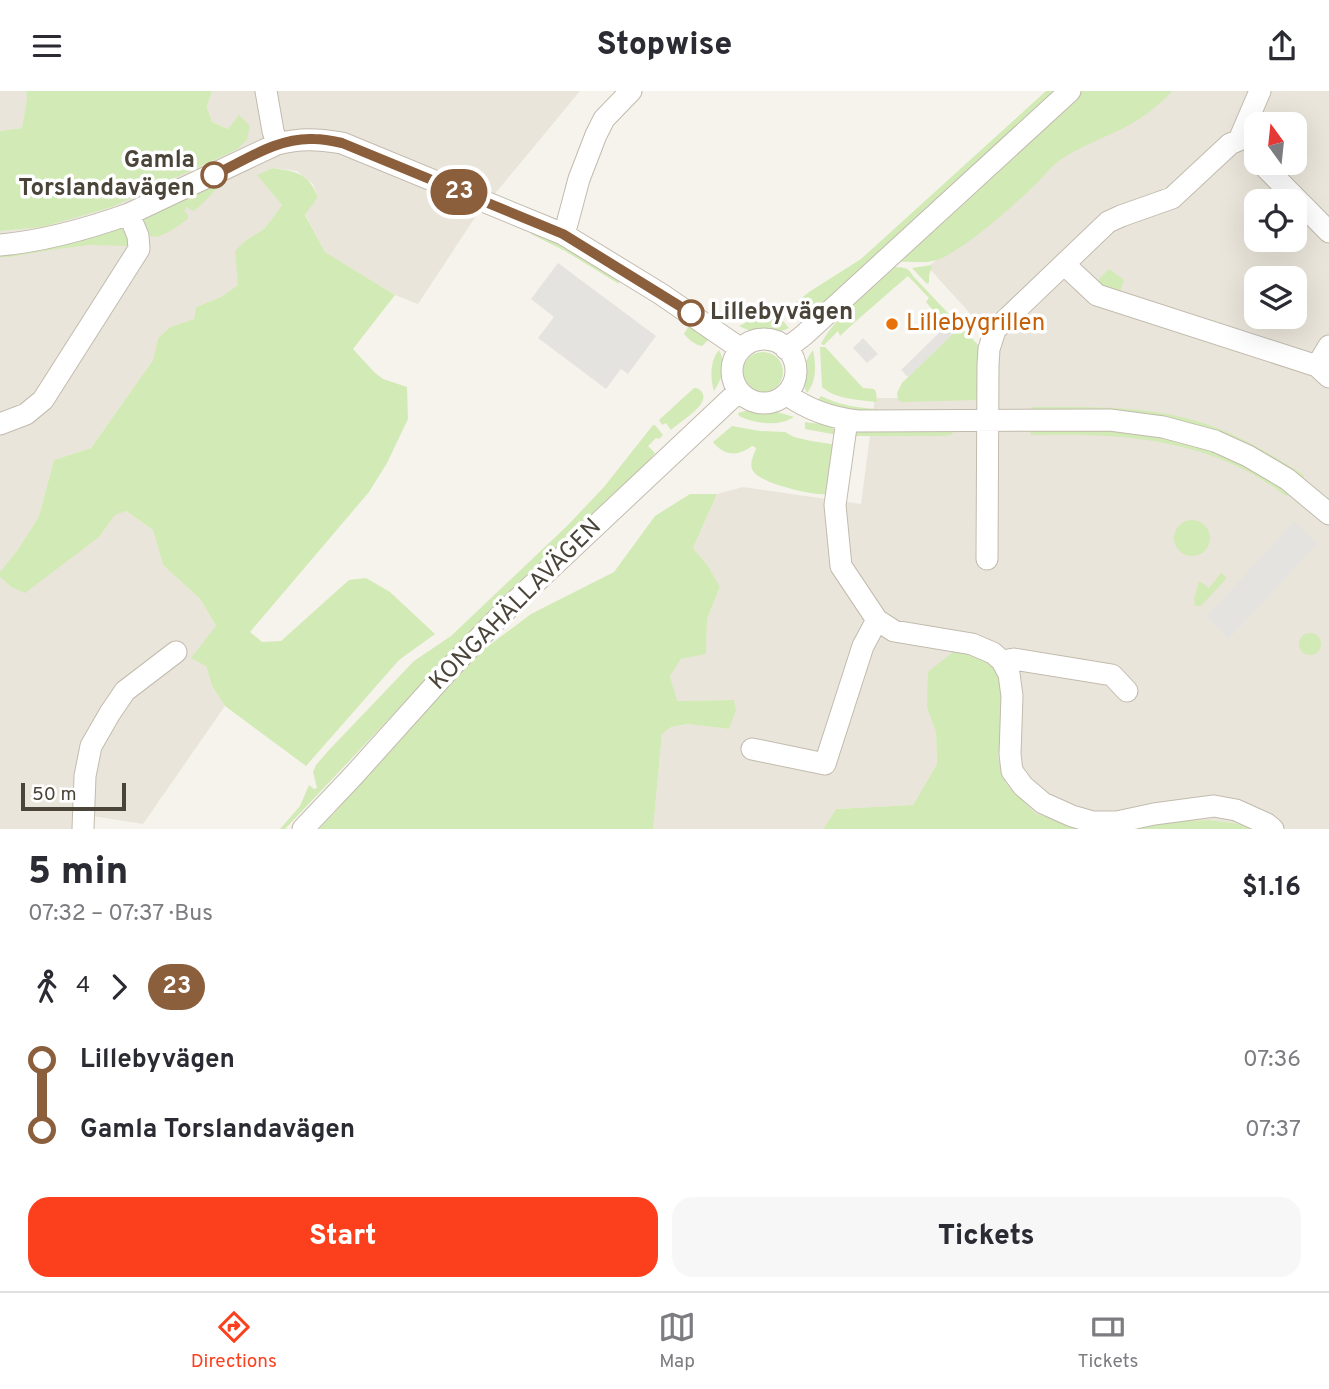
<!DOCTYPE html>
<meta charset="utf-8">
<style>
:root{--surface:#fff;--page:#f7f7f7;--text:#2b2b33;--muted:#7c7c81;--line:#e1e1e2;--accent:#fc3f1d}
body{margin:0;font-family:Overpass,sans-serif;background:var(--page);color:var(--text);height:100vh;display:flex;flex-direction:column;font-size:26px;white-space:nowrap}
*{box-sizing:border-box;margin:0}
p{font-size:23px;color:var(--muted)}
.icon{flex:none;width:38px;height:38px;fill:none;stroke:currentColor;stroke-width:2;stroke-linecap:round;stroke-linejoin:round}
.map{position:relative;height:738px;overflow:hidden}
.sheet{display:flex;flex-direction:column;background:var(--surface);flex:1}
.sheet>*{flex:none}
.badge{padding:0 14px;border-radius:23px;font-size:24px;line-height:46px}
.needle{width:46px;rotate:345deg}
.controls{position:absolute;left:1244px;top:21px;display:grid;gap:14px}
.controls a{display:grid;place-items:center;width:63px;height:63px;border-radius:14px;background:var(--surface);box-shadow:0 7px 28px #0002;font-size:35px}
.scale{position:absolute;left:21px;bottom:18px;width:105px;box-sizing:border-box;padding-left:7px;border:4px solid #4b4439;border-top:0;font-size:19px;line-height:24px;white-space:nowrap;color:#4b4439;-webkit-text-stroke:5px #fff;paint-order:stroke}
.map>.badge{position:absolute;translate:-50% -50%;box-shadow:0 0 0 4px #fff}
.legs{display:flex;align-items:center;gap:10px;height:77px;padding:0 28px;font-size:23px}
.legs p{margin-inline-start:auto}
.summary{display:flex;align-items:center;justify-content:space-between;height:119px;padding:0 28px}
h1{font-size:38px;font-weight:800;line-height:52px}
.action{display:flex;gap:14px;margin-top:auto;padding:14px 28px}
.action a{flex:1;height:80px;border-radius:21px;background:var(--accent);color:#fff;font-size:28px;font-weight:800;line-height:80px;text-align:center}
.action a+a{background:var(--page);color:var(--text)}
ul{padding:0 28px;list-style:none}
li{display:flex;align-items:center;gap:24px;height:70px;font-size:26px}
li i{display:grid;place-items:center;width:10px;height:100%;margin:0 9px;background:currentColor}
li i::after{content:'';width:18px;height:18px;margin:-9px;border:5px solid;border-radius:50%;background:var(--surface)}
li p{margin-inline-start:auto}
li:first-child i{background:linear-gradient(#0000 50%,currentColor 0)}
li:last-child i{background:linear-gradient(currentColor 50%,#0000 0)}
header{display:flex;justify-content:space-between;align-items:center;height:91px;padding:0 28px;background:var(--surface);font-size:32px;font-weight:800}
.tab-bar{display:flex;justify-content:space-around;align-items:center;height:98px;border-top:2px solid var(--line);background:var(--surface);font-size:19px;color:var(--muted)}
.tab-bar a{display:grid;justify-items:center;gap:4px}
.tab-bar .on{color:var(--accent)}
.map>svg:first-child{display:block}
</style>
<header><svg class="icon" aria-label="menu" viewBox="0 0 24 24"><path d="M4 6h16M4 12h16M4 18h16"/></svg>Stopwise<svg class="icon" aria-label="share" viewBox="0 0 24 24"><path d="M12 15V3M7 8l5-5 5 5M5 13v7h14v-7"/></svg></header>
<div class="map">
<svg width="1329" height="738" viewBox="0 0 1329 738">
<rect width="100%" height="100%" fill="#f6f3ec"/>
<path fill="#eae5da" fill-rule="evenodd" d="M0,0H26L27,7L22,37L0,40Z
M212,0H580L474,128L418,213L395,204L325,161L305,123L318,106L313,93L297,80L273,77L258,84L282,114L265,137L245,150L238,194L221,206L196,216L194,228L170,236L158,247L153,269L91,357L54,369L39,425L19,457L0,481V140L43,136L112,116L236,59L228,38L212,31L207,16Z
M1138,0H1329V738H1251L1240,733L1210,729L1178,730L1097,738L1035,723L1006,693L998,668L1004,614L927,617L936,641L937,673L913,714L836,718L823,738H653L662,643L670,636L689,633L729,638L733,609L676,610L670,584L681,568L706,562L707,528L720,496L708,475L693,457L717,403L743,396L861,413L875,307H978L985,239L928,176ZM1256,33H1295V72H1256ZM1256,110H1295V149H1256ZM1256,187H1295V226H1256Z
M126,420L153,439L163,474L201,509L216,535L206,575L212,595L225,615L143,733L92,725L90,738H0V486L11,496L99,446L115,423Z"/>
<path fill="#d2eab5" d="M26,0H212L207,16L212,31L228,38L239,24L250,35L247,49L236,59L112,116L43,136L0,140V40L22,37L27,7Z
M1046,0H1057L820,217L803,229L795,218L794,213L809,201L861,168Z
M1082,0H1172C1155,19 1134,33 1111,43C1092,52 1070,60 1054,74C1047,80 1042,87 1035,94C1012,116 970,154 942,167C925,175 911,168 894,172Z
M273,77C298,81 308,82 318,106L305,124L325,161L395,204L353,258L374,281L383,288L407,296L408,328L387,372L369,401L250,541L262,551L281,550L349,489L366,487L390,501L435,543L399,569L306,675L225,615L212,595L206,575L191,567L216,535L201,509L163,474L153,439L126,420L115,424L99,446L25,502L11,496L0,486V481L19,457L39,425L54,369L91,357L153,269L158,247L170,236L194,228L196,216L221,206L238,194L235,160L245,150L265,137L282,114L257,84Z
M222,89L223,92C217,96 198,120 192,120C191,119 189,117 187,116L184,120L188,124V128C179,134 154,155 146,141C143,138 144,133 143,129L146,122Z
M121,136L129,144L130,155L90,154L57,158L9,166H0V161Z
M536,138L618,188L619,193L565,160L531,143Z
M932,174L929,185V192L927,193L912,177Z
M895,176C905,177 908,176 913,185L980,256L977,306L976,309L902,311L898,309L897,302L902,292L952,243L926,211L929,207L908,185C885,205 862,224 840,245L838,240L824,254L821,253C834,226 873,197 895,176Z
M1109,178L1124,189L1120,201L1107,199L1097,190Z
M775,227L783,230L789,237C773,245 755,243 739,235L747,231Z
M688,236L704,243L709,248L702,255C695,254 688,248 684,243Z
M820,256H825L827,258L863,297L874,298L876,301L877,311C859,309 835,308 822,296Z
M719,259C727,274 723,286 714,300C710,288 710,269 719,259Z
M813,259C816,273 817,290 807,302C799,286 803,273 813,259Z
M743 281a20 20 0 1 1 40 0a20 20 0 1 1-40 0Z
M694,297H697C718,309 682,329 671,339L666,332L662,334L659,329Z
M821,305C839,314 857,317 878,318L875,321L862,324L817,310Z
M1033,316C1092,316 1152,314 1209,334C1243,346 1274,365 1304,384V387L1303,388L1243,354L1031,320L1030,318Z
M753,318L771,319L794,326C779,336 755,333 739,325L738,322Z
M805,331C816,333 834,332 838,344L805,338Z
M653,334H655L663,344L659,348L656,347L648,355L655,362L634,387L438,576L285,738H280L300,715L309,694L314,698L317,697L313,681L316,674L329,659L414,570L451,545L568,434L604,396Z
M732,335L760,340L785,341L794,346L811,350L838,354L827,403C813,405 760,392 753,380C749,372 753,365 756,358L755,356L752,355C738,366 724,365 713,351Z
M1083,337L1124,338L1207,356L1265,384L1291,403L1286,405C1211,348 1126,342 1036,344H1031L1030,340Z
M859,339L952,340L953,341L951,344L944,345H853Z
M690,403H717L693,457L708,475L720,496L707,528L706,563L681,568L670,585L677,610L734,609L736,619L729,638L688,633L671,636L662,643L653,738H319L337,719L360,680L467,571L531,523L614,481L655,425Z
M1174 447a18 18 0 1 1 36 0a18 18 0 1 1-36 0Z
M1221,482L1226,486V488L1201,515H1195L1194,508L1199,490L1209,497Z
M1299 553a11 11 0 1 1 22 0a11 11 0 1 1-22 0Z
M958,557L989,566L1004,583V614L998,668L1006,693L1036,723L1097,738H823L836,718L913,714L937,673L936,641L927,617L928,581Z
M1210,729L1240,733L1251,738H1120L1178,730Z"/>
<path fill="#e5e3e0" d="M558,172L656,245L628,283L621,278L606,298L538,247L554,226L531,208Z
M945,236L953,243L908,286L901,279Z
M863,247L878,263L867,272L853,257Z
M1294,430L1318,452L1229,548L1206,526Z"/>
<g fill="none" stroke-linecap="round" stroke-linejoin="round">
<defs>
<path id="minor" d="M266,0L273,40L277,53
M1261,72L1329,141
M563,143L567,133L579,88L596,44L604,28L631,0
M0,154C45,150 87,138 129,123L277,53C301,47 317,48 342,52L563,143L661,203L741,258
M1065,174L1097,204L1317,275
M732 280a32 32 0 1 1 64 0a32 32 0 1 1-64 0Z
M1329,255L1317,275L1329,286
M786,258L804,244L1070,0
M786,303C808,319 831,327 858,330L1110,329L1163,336L1215,350L1248,365L1287,388L1329,423
M847,329L835,414L841,475L877,529L894,540L972,553L993,562L1002,570L1009,583L1012,605L1010,663L1012,680L1023,695L1043,712L1072,725L1093,731H1117L1154,723L1214,715L1236,719L1267,733L1273,738
M0,333L26,323L43,309L139,158L138,145L129,123
M987,468L988,274L989,258L995,239L1108,131L1121,125L1172,107L1230,53L1239,49L1260,0
M1002,570L1014,568L1112,584L1127,600
M752,658L825,673L863,555L877,529
M83,738L85,685L91,655L110,622L125,600L176,561
M303,738L354,684L453,574L505,520L739,300"/>
</defs>
<use href="#minor" stroke="#c2bbae" stroke-width="23"/>
<use href="#minor" stroke="#fff" stroke-width="21"/>
</g>
<g fill="none" stroke-linecap="round" stroke-linejoin="round">
<defs>
<path id="line-1" d="M214,84C246,69 278,46 314,48C323,48 333,50 342,52L563,143L691,222"/>
</defs>
<use href="#line-1" stroke="#fff" stroke-width="16"/>
<use href="#line-1" stroke="#8b5e3c" stroke-width="10"/>
</g>
<g fill="#fff" stroke="#8b5e3c" stroke-width="3.5">
<circle cx="214" cy="84" r="12"/>
<circle cx="691" cy="222" r="12"/>
</g>
<circle fill="#e8710a" stroke="#fff" stroke-width="2.5" cx="892" cy="233" r="7"/>
<g text-anchor="middle" dominant-baseline="central" stroke-width="7" stroke-linejoin="round" paint-order="stroke">
<g font-size="24" font-weight="bold" fill="#4b4439" stroke="#fff" text-anchor="end">
<text x="195" y="70">Gamla<tspan x="195" dy="28">Torslandavägen</tspan></text>
<text x="710" y="222" text-anchor="start">Lillebyvägen</text>
</g>
<g font-size="24" fill="#c56008" stroke="#fff" text-anchor="start">
<text x="906" y="233">Lillebygrillen</text>
</g>
<g font-size="24" fill="#4b4439" stroke="#fff">
<text transform="translate(516 514) rotate(-45)">KONGAHÄLLAVÄGEN</text>
</g>
</g>
</svg>
<div class="controls">
<a><svg class="needle" viewBox="-14 -14 28 28"><path d="M0-13l5 13h-10z" fill="#e53935"/><path d="M0 13l5-13h-10z" fill="#7c7c81"/></svg></a>
<a><svg class="icon" aria-label="locate" viewBox="0 0 24 24"><circle cx="12" cy="12" r="6"/><path d="M12 2v4M12 18v4M2 12h4M18 12h4"/></svg></a>
<a><svg class="icon" aria-label="layers" viewBox="0 0 24 24"><path d="M12 4l9 5-9 5-9-5zM3 14l9 5 9-5"/></svg></a>
</div>
<div class="scale">50 m</div>
<b class="badge" style="left:459px;top:101px;background:#8b5e3c;color:#fff">23</b>
</div>
<section class="sheet">
<div class="summary"><div><h1>5 min</h1><p>07:32 – 07:37 · Bus</p></div><b>$1.16</b></div>
<div class="legs"><svg class="icon" aria-label="walk" viewBox="0 0 24 24"><circle cx="13" cy="4" r="2"/><path d="M13 8l-2 6 4 7M11 14l-3 7M7 12l3-4h3l4 4"/></svg>4<svg class="icon" aria-label="forward" viewBox="0 0 24 24"><path d="M9 5l7 7-7 7"/></svg><b class="badge" style="background:#8b5e3c;color:#fff">23</b></div>
<ul>
<li><i style="color:#8b5e3c"></i><b>Lillebyvägen</b><p>07:36</p></li>
<li><i style="color:#8b5e3c"></i><b>Gamla Torslandavägen</b><p>07:37</p></li>
</ul>
<div class="action"><a>Start</a><a>Tickets</a></div>
</section>
<nav class="tab-bar">
<a class="on"><svg class="icon" aria-label="directions" viewBox="0 0 24 24"><path d="M12 3l9 9-9 9-9-9zM9 14v-3h6M13 9l2 2-2 2"/></svg>Directions</a>
<a><svg class="icon" aria-label="map" viewBox="0 0 24 24"><path d="M3 6l6-2 6 2 6-2v14l-6 2-6-2-6 2zM9 4v14M15 6v14"/></svg>Map</a>
<a><svg class="icon" aria-label="tickets" viewBox="0 0 24 24"><path d="M3 7h18v10H3zM15 7v10"/></svg>Tickets</a>
</nav>
